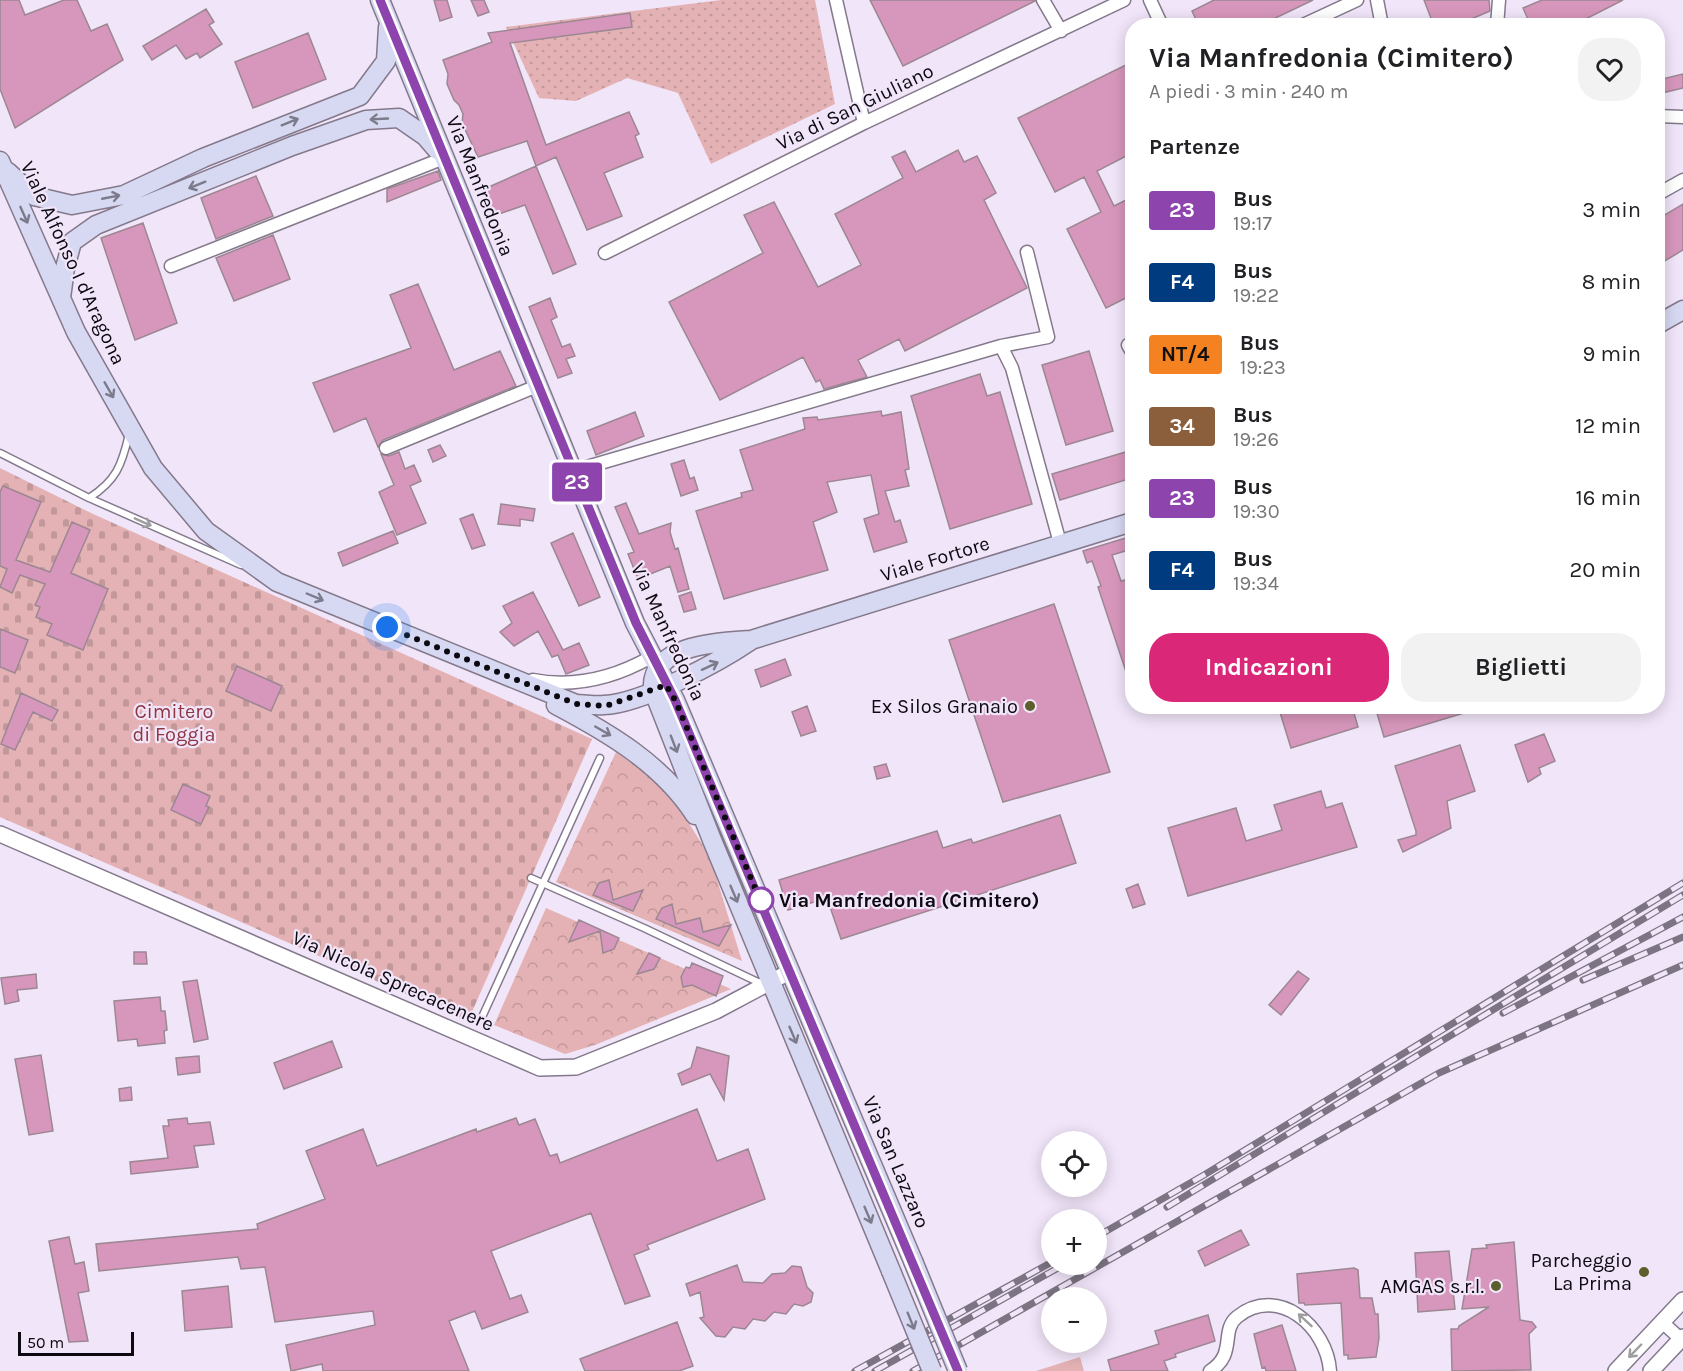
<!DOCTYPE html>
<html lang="it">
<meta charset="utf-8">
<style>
:root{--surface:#fff;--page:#f2f2f2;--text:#202124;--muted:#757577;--accent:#db2777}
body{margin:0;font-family:Karla,sans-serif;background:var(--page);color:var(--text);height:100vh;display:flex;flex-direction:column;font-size:22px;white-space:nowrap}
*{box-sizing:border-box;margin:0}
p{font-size:20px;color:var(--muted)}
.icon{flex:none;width:33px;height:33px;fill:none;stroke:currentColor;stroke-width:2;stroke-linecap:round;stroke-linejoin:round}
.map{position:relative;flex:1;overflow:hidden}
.sheet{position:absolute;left:1125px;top:18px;width:540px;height:696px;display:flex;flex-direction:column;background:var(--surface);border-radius:24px;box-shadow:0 3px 15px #0003}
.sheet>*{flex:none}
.badge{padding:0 12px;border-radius:4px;font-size:21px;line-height:39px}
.tools{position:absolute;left:1041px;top:1131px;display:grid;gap:12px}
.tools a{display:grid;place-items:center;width:66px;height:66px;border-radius:50%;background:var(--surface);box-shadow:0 3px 15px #0003;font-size:30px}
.scale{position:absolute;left:18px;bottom:15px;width:116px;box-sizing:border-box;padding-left:6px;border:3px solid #0d0910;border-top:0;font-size:16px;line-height:21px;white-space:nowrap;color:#0d0910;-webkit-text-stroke:4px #f1e5f9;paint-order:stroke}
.you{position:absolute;width:30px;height:30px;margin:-15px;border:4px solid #fff;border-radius:50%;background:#1a73e8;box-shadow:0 0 0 9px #1a73e833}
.map>.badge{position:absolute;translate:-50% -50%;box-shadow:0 0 0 3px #fff}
h2{padding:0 24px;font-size:22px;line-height:54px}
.round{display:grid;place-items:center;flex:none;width:63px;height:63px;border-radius:24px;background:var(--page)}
.summary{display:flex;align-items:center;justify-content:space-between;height:102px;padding:0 24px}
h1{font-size:28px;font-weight:700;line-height:45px}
.cta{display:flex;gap:12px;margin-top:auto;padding:12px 24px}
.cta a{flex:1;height:69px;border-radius:24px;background:var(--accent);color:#fff;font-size:24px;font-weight:700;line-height:69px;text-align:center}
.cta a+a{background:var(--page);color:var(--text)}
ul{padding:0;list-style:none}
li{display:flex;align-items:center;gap:18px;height:72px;padding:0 24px}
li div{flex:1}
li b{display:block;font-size:22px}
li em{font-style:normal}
li .badge{min-width:66px;font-weight:700;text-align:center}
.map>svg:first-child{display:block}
</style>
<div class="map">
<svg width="1683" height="1371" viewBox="0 0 1683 1371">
<defs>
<pattern id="grass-dots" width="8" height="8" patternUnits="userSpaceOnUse" patternTransform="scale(1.5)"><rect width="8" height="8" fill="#e4b2b4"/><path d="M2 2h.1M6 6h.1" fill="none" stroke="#c2989a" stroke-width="1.8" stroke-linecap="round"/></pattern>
<pattern id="cemetery-stones" width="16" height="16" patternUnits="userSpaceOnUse" patternTransform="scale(1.5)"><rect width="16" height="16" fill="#e4b2b4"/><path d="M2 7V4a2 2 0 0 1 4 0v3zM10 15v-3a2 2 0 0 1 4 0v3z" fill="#c2989a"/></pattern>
<pattern id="park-crowns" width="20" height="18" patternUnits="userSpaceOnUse" patternTransform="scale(1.5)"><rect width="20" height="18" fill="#e4b2b4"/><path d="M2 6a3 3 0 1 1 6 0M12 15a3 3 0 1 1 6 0" fill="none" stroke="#c2989a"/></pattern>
</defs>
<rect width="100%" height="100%" fill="#f1e5f9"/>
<path fill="url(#grass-dots)" d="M721,0H815L835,104L711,164L678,93L627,78L576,101L539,98L506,27Z"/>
<path fill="url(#cemetery-stones)" d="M0,468L91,513L592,739L468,1021L0,817Z"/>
<path fill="url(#park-crowns)" d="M616,752L667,788L710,857L742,961L556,882Z
M546,908L731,989L595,1045L565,1054L494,1025Z"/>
<path fill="#e4b2b4" d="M1080,1357L1084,1371H1036Z"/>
<path fill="#d797bc" stroke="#9c8792" stroke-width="1.5" d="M0,0H19L25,15L64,0H77L91,31L107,24L123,60L15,128L0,89Z
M434,0H447L452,17L440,21Z
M471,0H484L489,12L478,16Z
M870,0H1035V1L903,66Z
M1214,0H1313L1259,26H1199L1192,11Z
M1424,0H1489L1490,11L1469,20L1472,26H1434Z
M1542,0H1623L1572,26H1531L1523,8Z
M206,9L214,22L209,25L222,44L200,58L197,53L186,59L176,45L152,60L143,46Z
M630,13L632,27L510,43L546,145L629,112L639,134L635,136L643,157L604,173L622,216L587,230L556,157L536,166L527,141L478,157L462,123L463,114L459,105L454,100L447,84L448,74L443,60L492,42L488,33Z
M308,33L326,79L253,108L235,62Z
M1132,62V153L1097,171L1114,206L1132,197V295L1106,308L1067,229L1101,212L1084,177L1055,192L1018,118Z
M1683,74V88L1658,94V80Z
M958,150L964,162L977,156L996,193L984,200L1027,288L905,351L899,339L858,360L867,377L824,389L820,380L816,382L803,357L720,400L669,302L763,253L744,215L774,202L818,287L861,265L835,214L903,178L892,157L905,151L916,172Z
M536,166L576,264L553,274L525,205L493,216L482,190Z
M438,171L441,180L387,202V189Z
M256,176L273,216L216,239L201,198Z
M1683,204V250L1658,265V219Z
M143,223L177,323L135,340L101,238Z
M273,235L290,279L234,301L216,258Z
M418,284L454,370L500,351L516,386L383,440L378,447L366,418L334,432L313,383L411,348L390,295Z
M550,298L557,317L551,320L562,347L570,344L575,356L566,359L572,373L558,378L529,307Z
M1089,351L1113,431L1066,445L1042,365Z
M980,374L987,396L1000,392L1032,504L950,529L911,396Z
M881,411L882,416L901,412L909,469L905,470L909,486L885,491L895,522L900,520L907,542L874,552L864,519L879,514L871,475L827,482L837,512L813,522L828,570L724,599L696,511L742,497L741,493L753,490L740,450L805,429L803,418L817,417L818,420Z
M635,412L644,436L596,455L587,431Z
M440,445L446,456L433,462L428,450Z
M1132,450V478L1060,500L1052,474Z
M399,452L405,469L414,465L421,481L410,486L426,523L397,535L379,492L394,485L381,454L389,456Z
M684,460L690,479L694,477L698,490L681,496L671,464Z
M3,486L41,502L16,560L50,572L72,522L90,530L71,573L108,589L83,650L47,635L52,624L36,617L40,607L35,605L45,584L20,575L12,593L0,587L7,569L0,566V492Z
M626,503L639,534L671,523L670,532L675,549L678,548L689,589L678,592L670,566L638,579L628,554L634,552L615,507Z
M501,504L535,509L533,521L520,519V526L498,524Z
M473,514L485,545L472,549L460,519Z
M393,531L398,543L343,566L338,553Z
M573,533L600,597L579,606L551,543Z
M1132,536V549L1112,555L1121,581L1125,580L1132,604V684H1130L1098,587L1101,586L1092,561L1087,563L1083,551Z
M533,592L563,650L579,643L589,665L566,674L558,655L552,657L538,631L514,646L500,632L512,623L503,606Z
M691,592L696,609L684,612L679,596Z
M1054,604L1110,772L1003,802L949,640Z
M0,629L28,640L15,673L0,667Z
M785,659L791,675L761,687L755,670Z
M237,666L282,686L271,711L226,691Z
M21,693L58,710L52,721L33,712L15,750L1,744Z
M807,706L816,731L801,736L792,712Z
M1278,706H1352L1358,727L1291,748Z
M1388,706H1473L1474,710L1384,737L1376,710Z
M1544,734L1555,761L1539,768L1541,774L1528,782L1515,745Z
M1460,745L1475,791L1447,801L1451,828L1403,852L1398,840L1416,835V831L1395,766Z
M886,764L890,776L877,779L874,767Z
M183,784L210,796L206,806L209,807L201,824L171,810Z
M1321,791L1326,808L1342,803L1357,847L1188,896L1168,828L1236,808L1246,841L1282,830L1274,805Z
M1060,815L1076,863L841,939L827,898L788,910L779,880L937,831L943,848L971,839L973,843Z
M609,880L613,900L643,890L633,911L593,895L599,883Z
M1138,884L1145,904L1133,908L1126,889Z
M672,904L676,924L700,918L703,932L731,925L719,946L656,919L662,908Z
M579,920L619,938L614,949L603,953L600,931L569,942Z
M134,952H146L147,964H134Z
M649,953L660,958L654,969L637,974Z
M692,963L723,976L716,996L692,985L683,987L681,977L686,967L690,968Z
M1298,971L1309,979L1281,1015L1269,1005Z
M36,974L37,988L17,990L19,1001L5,1004L1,978Z
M197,980L208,1039L194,1042L183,982Z
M160,997L161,1011H165L167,1030L164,1031L165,1043L138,1046L137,1039L118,1041L114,1001Z
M332,1041L342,1067L284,1089L274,1063Z
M697,1047L729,1056L724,1100L710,1074L682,1085L678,1074L691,1068Z
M41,1055L53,1131L29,1135L15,1059Z
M199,1056L200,1072L178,1075L176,1058Z
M131,1087L132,1100L120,1101L119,1089Z
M697,1109L717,1161L748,1149L765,1199L647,1245L649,1249L634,1255L650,1296L625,1304L591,1213L491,1251L510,1299L521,1295L528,1312L482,1329L475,1311L449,1321L469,1371H323L322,1364L291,1371L286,1345L375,1325L373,1311L275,1322L265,1267L241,1269L238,1257L99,1271L96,1244L258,1229L257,1224L325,1199L306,1151L363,1129L377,1166L476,1129L477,1132L516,1118L519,1125L535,1119L550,1156L557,1154L560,1163Z
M187,1118L188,1124L210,1122L214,1144L194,1146L198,1167L131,1174L130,1162L168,1158L163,1126H169L168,1120Z
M1241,1230L1249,1245L1205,1266L1198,1251Z
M69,1237L75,1264L84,1262L89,1291L78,1293L88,1341L69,1342L49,1241Z
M1514,1242L1520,1320L1532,1322L1536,1327L1529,1334L1531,1370L1452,1371L1451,1329H1458L1459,1326L1489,1307L1462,1309L1472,1249L1487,1248L1486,1245Z
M1449,1251L1455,1309L1418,1312L1415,1253Z
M737,1265L743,1282L763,1283L772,1274L785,1273L792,1266L801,1267L807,1287L813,1293L811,1302L803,1306L794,1304L786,1314L774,1312L765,1321L753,1319L745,1329L733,1327L725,1337L716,1336L700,1318L704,1317L700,1292L690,1296L686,1284Z
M1354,1268L1358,1270L1360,1298H1372L1375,1314H1378L1379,1338L1376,1357L1348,1359V1355H1344L1341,1303L1305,1305L1304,1303H1299L1297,1274Z
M228,1286L232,1327L185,1331L182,1291Z
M1208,1315L1215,1341L1175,1354L1176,1357L1164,1361L1168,1371H1111L1108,1360L1159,1344L1155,1331Z
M677,1322L693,1366L679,1371H585L580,1359Z
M1282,1325L1296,1371H1266L1265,1367L1262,1368L1254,1334Z"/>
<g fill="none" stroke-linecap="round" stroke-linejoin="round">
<defs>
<path id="service" d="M0,453L89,498L241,565
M89,498C116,481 122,465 129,434
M531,878L644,928L762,984
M483,1015L600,758"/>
<path id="minor" d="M836,0L864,123
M1043,0L1061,31
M1150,0L1162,26
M1377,0L1382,26
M1301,26L1357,0
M1497,26L1499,0
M1658,116L1683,117
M1658,194L1683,180
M605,253L864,123L1124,0
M171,266L444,158
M1128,345L1132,352
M1001,346L1012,368L1060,543
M386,448L537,386
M573,471L1001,346L1048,337L1027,252
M533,680C576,688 614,678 651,657
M1662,1322L1683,1341
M1210,1371C1237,1354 1220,1331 1237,1317C1278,1284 1327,1327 1330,1371"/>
<path id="tertiary" d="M0,834L540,1068L576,1067L716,1011L791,971
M1616,1371L1683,1300
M1651,1371L1683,1337"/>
<path id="secondary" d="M380,0L635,623L675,700L913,1261
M0,161L76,332L153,468L206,531L277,582L576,704C585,704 595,706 604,705C641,704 719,662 750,641
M8,172L34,196L72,205L124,195L203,158L360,96L386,61L388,27
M61,298L65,268L72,242L96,225L292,146L366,120L399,118L425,136L437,150
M1658,324L1683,310
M556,705C609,733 662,764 695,815
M891,1271L712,840L653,690C649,644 720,642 751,640L1132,522"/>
</defs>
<use href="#service" stroke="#84798b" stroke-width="9"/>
<use href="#minor" stroke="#84798b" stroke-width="15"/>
<use href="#tertiary" stroke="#84798b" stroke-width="18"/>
<use href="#secondary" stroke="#84798b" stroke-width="21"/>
<use href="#service" stroke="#fff" stroke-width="6"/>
<use href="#minor" stroke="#fff" stroke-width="12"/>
<use href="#tertiary" stroke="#fff" stroke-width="15"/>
<use href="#secondary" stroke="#d7d8f2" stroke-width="18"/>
<defs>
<path id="rail" d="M1583,980L1683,937
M1503,1013L1683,917
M1167,1207L1683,895
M1096,1237L1204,1175L1683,883
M855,1371L1052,1262
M875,1371L1065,1264
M913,1371L1439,1073L1683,965"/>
</defs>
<use href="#rail" stroke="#7c7482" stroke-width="7"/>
<use href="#rail" stroke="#f1e5f9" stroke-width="4.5" stroke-dasharray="14" stroke-linecap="butt"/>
<defs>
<path id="secondary-bridge" d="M913,1261L958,1371
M891,1271L932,1371"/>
</defs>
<use href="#secondary-bridge" stroke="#84798b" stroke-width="21" stroke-linecap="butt"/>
<use href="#secondary-bridge" stroke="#d7d8f2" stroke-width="18"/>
</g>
<defs><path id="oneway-shaft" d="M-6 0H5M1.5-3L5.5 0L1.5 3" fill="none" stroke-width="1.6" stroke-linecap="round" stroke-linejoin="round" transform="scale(1.5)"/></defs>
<g stroke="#7c7b8c">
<use href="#oneway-shaft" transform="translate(379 119) rotate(177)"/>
<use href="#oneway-shaft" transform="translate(290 122) rotate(-22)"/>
<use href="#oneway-shaft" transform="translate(197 185) rotate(158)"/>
<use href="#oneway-shaft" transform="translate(111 197) rotate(-11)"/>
<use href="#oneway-shaft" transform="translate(24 215) rotate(66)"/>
<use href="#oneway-shaft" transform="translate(109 390) rotate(60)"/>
<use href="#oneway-shaft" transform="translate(315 597) rotate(23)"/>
<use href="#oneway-shaft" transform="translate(710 666) rotate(-25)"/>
<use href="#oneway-shaft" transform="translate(603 731) rotate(30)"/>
<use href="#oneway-shaft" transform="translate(674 744) rotate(69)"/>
<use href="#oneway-shaft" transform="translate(734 894) rotate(67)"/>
<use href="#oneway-shaft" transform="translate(793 1035) rotate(67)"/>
<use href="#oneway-shaft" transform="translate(868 1215) rotate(67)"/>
<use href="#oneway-shaft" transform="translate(911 1321) rotate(68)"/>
</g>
<g stroke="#9e9d9f">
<use href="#oneway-shaft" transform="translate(143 522) rotate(24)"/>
<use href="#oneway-shaft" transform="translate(1305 1320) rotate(-137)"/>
<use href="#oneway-shaft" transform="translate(1635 1351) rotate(134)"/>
</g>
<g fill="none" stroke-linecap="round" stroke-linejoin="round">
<defs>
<path id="line" d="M380,0L636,623L675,700L958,1371"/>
</defs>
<use href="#line" stroke="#fff" stroke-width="14"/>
<use href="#line" stroke="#8e44ad" stroke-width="9"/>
<path stroke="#0d0910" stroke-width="6" stroke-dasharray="0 10.8" d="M387,627L576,704L606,706L666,685L675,700L764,909L761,900"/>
</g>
<g fill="#5c5e2b" stroke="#f1e5f9" stroke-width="2">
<circle cx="1030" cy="706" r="6"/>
<circle cx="1644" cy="1272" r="6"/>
<circle cx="1496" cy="1286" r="6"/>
</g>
<circle fill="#fff" stroke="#8e44ad" stroke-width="3" cx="761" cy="900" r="12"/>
<g text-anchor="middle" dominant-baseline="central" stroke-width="4.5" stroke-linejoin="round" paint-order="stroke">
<g font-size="20" fill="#0d0910" stroke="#f1e5f9">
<text transform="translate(855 107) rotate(-26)">Via di San Giuliano</text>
<text transform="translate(480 186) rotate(68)">Via Manfredonia</text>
<text transform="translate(73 263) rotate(65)">Viale Alfonso I d'Aragona</text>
<text transform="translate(935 559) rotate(-17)">Viale Fortore</text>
<text transform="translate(668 632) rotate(65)">Via Manfredonia</text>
<text transform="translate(393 981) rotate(24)">Via Nicola Sprecacenere</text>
<text transform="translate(896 1162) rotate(67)">Via San Lazzaro</text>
</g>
<g font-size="20" fill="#0d0910" stroke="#f1e5f9" text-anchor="end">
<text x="1018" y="706">Ex Silos Granaio</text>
<text x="1632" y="1260">Parcheggio<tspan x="1632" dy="23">La Prima</tspan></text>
<text x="1484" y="1286">AMGAS s.r.l.</text>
</g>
<g font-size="20" fill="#8e3641" stroke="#f1e5f9">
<text x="174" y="711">Cimitero<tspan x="174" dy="23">di Foggia</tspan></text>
</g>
<g font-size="20" font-weight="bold" fill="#0d0910" stroke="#f1e5f9" text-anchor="start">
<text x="779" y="900">Via Manfredonia (Cimitero)</text>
</g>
</g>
</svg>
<div class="tools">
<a><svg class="icon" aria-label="locate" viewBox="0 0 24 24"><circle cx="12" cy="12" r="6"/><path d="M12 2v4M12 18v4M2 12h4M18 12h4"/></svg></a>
<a>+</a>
<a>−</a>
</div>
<div class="scale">50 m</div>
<div class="you" style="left:387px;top:627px"></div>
<b class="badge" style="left:577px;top:482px;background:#8e44ad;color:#fff">23</b>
<section class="sheet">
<div class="summary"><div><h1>Via Manfredonia (Cimitero)</h1><p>A piedi · 3 min · 240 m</p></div><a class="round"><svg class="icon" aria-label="heart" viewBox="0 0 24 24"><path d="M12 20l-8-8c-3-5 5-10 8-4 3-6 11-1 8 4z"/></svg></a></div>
<h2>Partenze</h2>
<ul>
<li><span class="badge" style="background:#8e44ad;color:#fff">23</span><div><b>Bus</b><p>19:17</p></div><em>3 min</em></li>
<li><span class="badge" style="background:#003b80;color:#fff">F4</span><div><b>Bus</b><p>19:22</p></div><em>8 min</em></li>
<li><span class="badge" style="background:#f58220;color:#111">NT/4</span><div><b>Bus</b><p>19:23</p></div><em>9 min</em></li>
<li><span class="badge" style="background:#8b5e3c;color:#fff">34</span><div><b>Bus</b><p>19:26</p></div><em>12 min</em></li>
<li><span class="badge" style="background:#8e44ad;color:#fff">23</span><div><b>Bus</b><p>19:30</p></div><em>16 min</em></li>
<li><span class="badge" style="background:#003b80;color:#fff">F4</span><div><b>Bus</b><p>19:34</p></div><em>20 min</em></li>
</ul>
<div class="cta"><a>Indicazioni</a><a>Biglietti</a></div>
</section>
</div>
